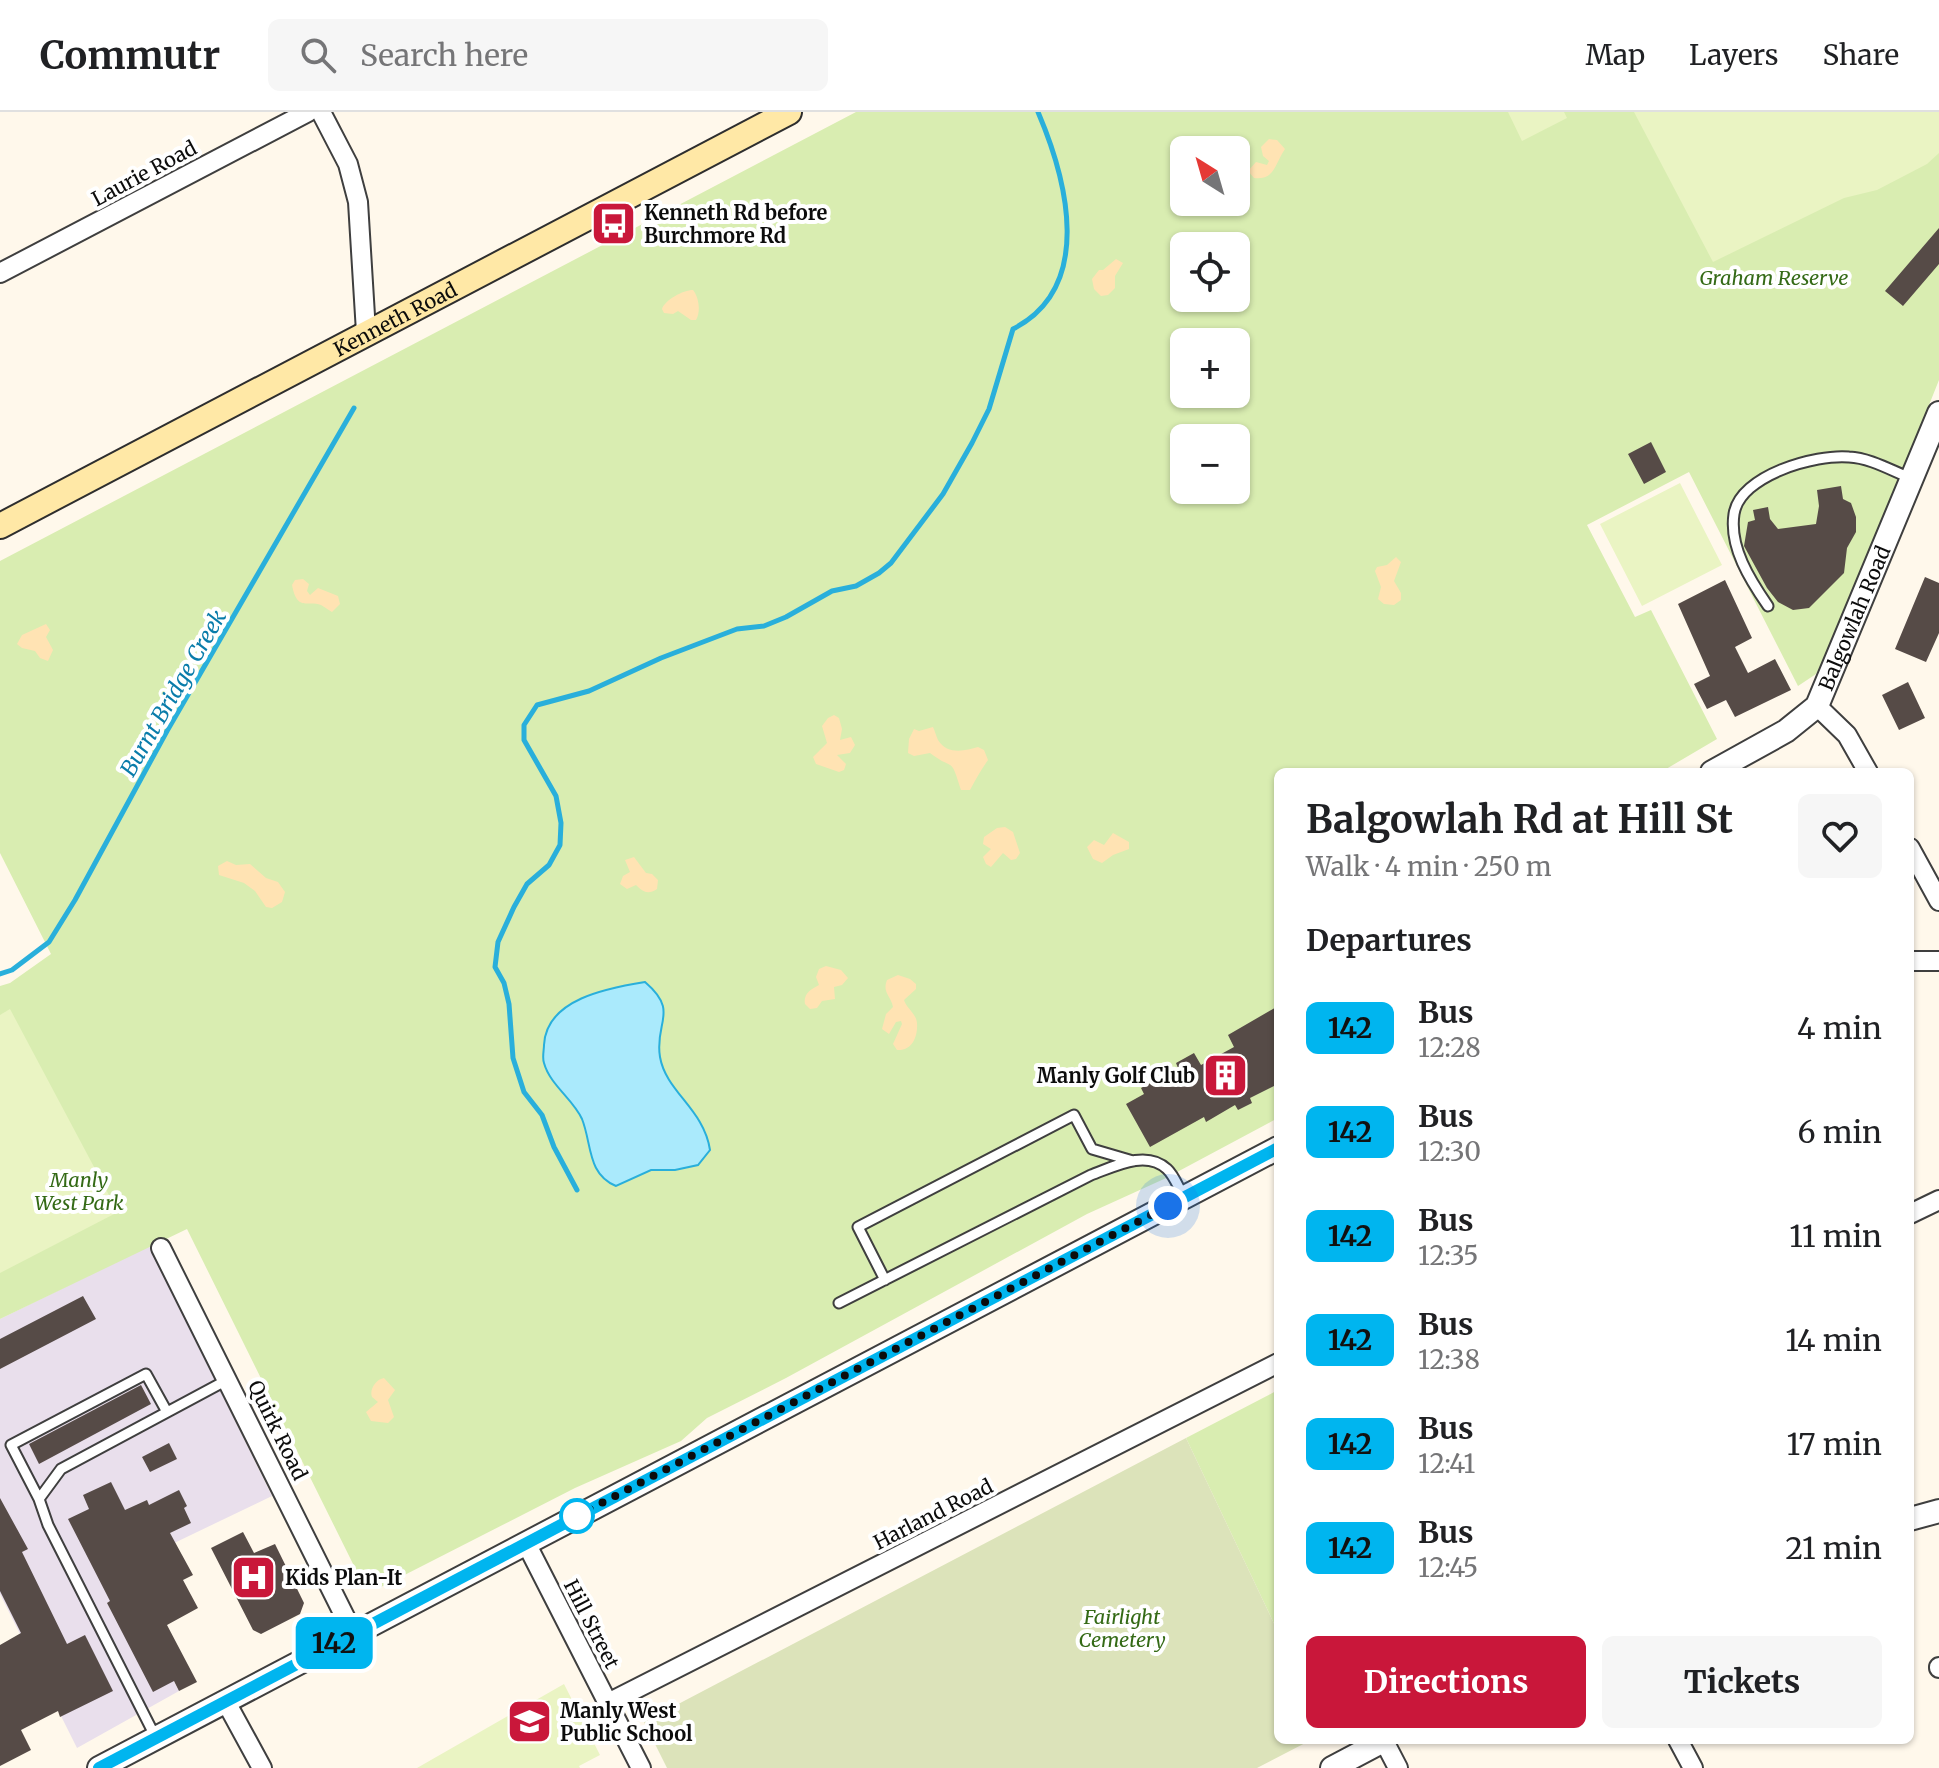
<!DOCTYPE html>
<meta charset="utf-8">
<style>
:root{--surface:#fff;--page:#f6f6f6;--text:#202124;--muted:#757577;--line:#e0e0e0;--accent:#c9173a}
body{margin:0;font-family:Merriweather,serif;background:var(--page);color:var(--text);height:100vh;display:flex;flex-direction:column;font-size:30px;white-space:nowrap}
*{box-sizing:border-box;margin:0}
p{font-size:26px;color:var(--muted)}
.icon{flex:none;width:44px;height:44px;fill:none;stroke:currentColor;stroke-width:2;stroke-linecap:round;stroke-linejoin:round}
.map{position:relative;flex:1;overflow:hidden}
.sheet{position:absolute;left:1274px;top:656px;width:640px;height:976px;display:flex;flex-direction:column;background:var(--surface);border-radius:12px;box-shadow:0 2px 6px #0004}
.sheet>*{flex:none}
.badge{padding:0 16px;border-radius:12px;font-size:28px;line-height:52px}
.needle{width:52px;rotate:323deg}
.tools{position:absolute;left:1170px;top:24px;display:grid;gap:16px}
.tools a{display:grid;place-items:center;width:80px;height:80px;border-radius:12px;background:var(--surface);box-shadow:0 2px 6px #0004;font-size:40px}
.you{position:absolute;width:40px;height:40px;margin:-20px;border:6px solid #fff;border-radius:50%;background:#1a73e8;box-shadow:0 0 0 12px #1a73e833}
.map>.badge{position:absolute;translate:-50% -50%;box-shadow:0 0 0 4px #fff}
h2{padding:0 32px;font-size:30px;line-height:72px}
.round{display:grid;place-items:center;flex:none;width:84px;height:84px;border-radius:12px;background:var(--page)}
.headline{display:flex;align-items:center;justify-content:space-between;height:136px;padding:0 32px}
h1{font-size:38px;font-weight:700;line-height:60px}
.action{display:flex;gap:16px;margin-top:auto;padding:16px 32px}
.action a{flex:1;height:92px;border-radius:12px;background:var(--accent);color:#fff;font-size:32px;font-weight:700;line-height:92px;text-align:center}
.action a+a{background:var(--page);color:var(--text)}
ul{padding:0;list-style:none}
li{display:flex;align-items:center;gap:24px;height:104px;padding:0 32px}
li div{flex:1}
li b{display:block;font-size:30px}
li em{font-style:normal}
li .badge{min-width:88px;font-weight:700;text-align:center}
header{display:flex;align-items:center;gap:48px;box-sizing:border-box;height:112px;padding:0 40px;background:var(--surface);border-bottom:2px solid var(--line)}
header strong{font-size:38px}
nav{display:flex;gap:44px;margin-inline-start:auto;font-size:28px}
.search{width:560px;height:72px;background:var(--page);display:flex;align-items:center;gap:20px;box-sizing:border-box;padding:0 28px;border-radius:12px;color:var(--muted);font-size:30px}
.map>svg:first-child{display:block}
</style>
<header>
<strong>Commutr</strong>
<div class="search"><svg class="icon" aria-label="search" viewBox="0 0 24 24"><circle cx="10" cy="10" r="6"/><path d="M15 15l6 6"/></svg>Search here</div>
<nav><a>Map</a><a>Layers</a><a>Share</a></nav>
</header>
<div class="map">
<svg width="1939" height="1656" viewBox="0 0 1939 1656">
<rect width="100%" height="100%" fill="#fff8eb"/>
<path fill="#e9dfec" d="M149,1134L272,1384L116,1459L179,1579L77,1636L0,1482V1207Z"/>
<path fill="#d9edb1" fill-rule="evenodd" d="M856,0H1939V268L1839,518L1816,562L1798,574L1689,360L1587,413L1635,505L1651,498L1717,627L1661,660H1278V1006L1164,1067L1087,1102L786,1266L707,1306L681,1329L575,1376L381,1475L361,1468L187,1117L0,1207V874L10,871L51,842L0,741V449ZM1184,38H1236V90H1184ZM1184,134H1236V186H1184ZM1184,230H1236V282H1184ZM1184,326H1236V378H1184Z
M1278,1278V1520L1186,1326Z"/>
<path fill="#ffe3b3" d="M1269,27L1277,28L1285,37C1275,51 1275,69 1254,66L1248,59L1256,50L1267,53L1269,49L1263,44L1261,35Z
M1116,147L1123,151L1115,164V176L1108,183L1101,184L1094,177L1092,167L1099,158H1103Z
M693,178C699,185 701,200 696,208H691L678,199L673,202L664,201L662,197C665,188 683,178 693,178Z
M1396,445L1401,450L1394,469L1401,481V488L1394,493L1384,492L1378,487L1381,475L1375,459L1377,455L1387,453Z
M303,467L309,472L307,479L310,483L318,476L338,484L340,492L332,500C328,498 325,495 321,493C308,488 297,500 292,473L295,468Z
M46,512L50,518L46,525L53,538L48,549L40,546L35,539L22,536L17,532L22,523Z
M834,603L839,606L842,617L840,628L851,625L855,633L850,641L837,643L846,652L844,658L839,660L816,652L813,645L827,631L822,614L828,606Z
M933,615C935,619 936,624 938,628C947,643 965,639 978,635L984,638L988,648C981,658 976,667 970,678H961C950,643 955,660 930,641L914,644L908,641L909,627L914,617L919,619Z
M1005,715L1013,720L1020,741L1016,747L1011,748L1003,741L991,755L986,752L983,745L991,737L983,732L984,725L997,716Z
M1113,721L1129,730V737L1113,743L1102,751L1093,747L1087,735L1094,728L1104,733Z
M634,745L646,761L652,762L658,768L657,777C648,783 643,780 636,773L627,777L620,772L623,764L630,760L625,748Z
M227,749L236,753L250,752L266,766L278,770L285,780L282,790L272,796L266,795L255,779L244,771L219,763L218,754Z
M826,854L841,858L848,866L842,873L834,875L835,887L822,889L817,896L810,897L805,892C803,882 811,877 819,873L816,865L819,857Z
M898,863L910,867L916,872V877L904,888C906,896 916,901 917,911C918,925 912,939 897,938L893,932L902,912L901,909L896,910L889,922L882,917L886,902L893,895C891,884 882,881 887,868Z
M384,1266L395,1278L388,1288L394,1305L388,1311L371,1309L366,1300L378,1290L372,1285C369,1278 376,1267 384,1266Z"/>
<path fill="#dce3ba" d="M1186,1326L1278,1520V1628H1311L1257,1656H667L644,1610Z"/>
<path fill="#eaf4c3" d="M1508,0H1564L1567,6L1522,29Z
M1634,0H1939V41L1927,52L1877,78L1844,86L1713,150Z
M1680,371L1722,453L1642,494L1600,412Z
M10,897L118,1100L0,1161V903Z
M564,1572L600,1643L579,1654L580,1656H417Z"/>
<path fill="#aaeafc" stroke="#29afdb" stroke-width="2" d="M645,870C680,900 654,910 660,945C666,980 704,997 710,1038L698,1053L675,1058H651L616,1074C587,1062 592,1032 582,1007C573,987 550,973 544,951C542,946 544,938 544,933C546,887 608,876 645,870Z"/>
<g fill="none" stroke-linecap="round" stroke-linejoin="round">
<path stroke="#29afdb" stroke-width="5" d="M0,862L12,858L49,830L75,788L167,619L354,296
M577,1078L554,1035L542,1003L524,980L513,946L509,892L504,871L495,855L498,830L514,795L527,772L549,753L560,733L561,711L556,684L524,628V613L537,593L589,579L661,546L737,517L764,514L786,505L832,479L856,474L879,461L891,451L943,382L972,331L989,297L1013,217C1095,175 1067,68 1038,0"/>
</g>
<path fill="#564b47" d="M1939,116V152L1903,194L1885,179Z
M1651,330L1666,360L1644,372L1628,342Z
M1841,374L1843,387L1851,391L1856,405V420L1847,436L1844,461L1809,496L1793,498L1778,490L1767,476L1744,434L1748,410L1755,408L1753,398L1768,395L1770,407L1778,417L1816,412L1819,394L1817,378Z
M1925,465L1939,471V521L1926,550L1895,537Z
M1725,468L1752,526L1735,535L1748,561L1775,547L1791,578L1735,605L1726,588L1707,597L1694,572L1710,564L1678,492Z
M1908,570L1925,606L1899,618L1882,583Z
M1278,894V972L1250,986L1252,991L1238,998L1235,993L1206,1010L1204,1005L1150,1035L1126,992L1144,982L1141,976L1178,956L1176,951L1194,941L1201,953L1234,935L1228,923Z
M83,1184L96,1207L0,1257V1227Z
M141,1273L151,1292L39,1352L29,1332Z
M169,1331L177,1347L150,1360L142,1345Z
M111,1370L125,1398L147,1388L149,1393L179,1378L187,1394L184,1396L191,1411L170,1421L193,1463L183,1468L198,1496L167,1513L197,1570L179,1579L174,1569L153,1580L107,1491L110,1489L68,1407L89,1397L83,1383Z
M0,1386L28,1437L22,1440L67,1532L85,1523L113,1579L60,1605L58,1599L21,1618L31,1638L0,1654V1533L21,1521L0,1479Z
M243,1420L254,1441L275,1432L304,1491L300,1502L261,1522L253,1518L211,1436Z"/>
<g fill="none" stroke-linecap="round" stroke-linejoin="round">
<defs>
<path id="service" d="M1768,494C1750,468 1729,435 1734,402C1740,363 1816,342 1849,345C1871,346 1892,359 1913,367
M885,1168L858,1115L1074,1003L1092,1037L1133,1049
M839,1191L1091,1063C1113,1055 1146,1037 1167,1057C1174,1063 1179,1077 1184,1085
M39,1387L11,1333L146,1262L167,1300
M156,1626L48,1413L39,1387L61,1357L227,1268"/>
<path id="minor" d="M321,0L348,52L358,90L366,220
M0,161L308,0
M1817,594L1847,623L1868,660
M1910,736L1939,789
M1910,849H1939
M1910,1102L1939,1088
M161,1136L353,1521
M526,1431L641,1656
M1939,1555V1556
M226,1590L262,1656
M608,1591L1278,1251
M1678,1628L1693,1656
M1384,1629L1398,1656"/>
<g id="tertiary">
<path id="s1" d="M1712,660L1786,619L1817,594L1939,301"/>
<path d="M1910,1407L1939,1399"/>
<path d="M99,1656L1278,1036"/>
<path d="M1332,1656L1385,1628"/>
</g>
<g id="secondary">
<path id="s2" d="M0,414L789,0"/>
</g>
</defs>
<use href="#service" stroke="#3f3f3f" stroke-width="13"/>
<use href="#minor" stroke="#3f3f3f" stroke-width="22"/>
<use href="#tertiary" stroke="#3f3f3f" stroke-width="26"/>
<use href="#secondary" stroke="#2e2e2e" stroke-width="28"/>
<use href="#service" stroke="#fff" stroke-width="9"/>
<use href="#minor" stroke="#fff" stroke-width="18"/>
<use href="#tertiary" stroke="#fff" stroke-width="22"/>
<use href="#secondary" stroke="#ffe8a6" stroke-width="24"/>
</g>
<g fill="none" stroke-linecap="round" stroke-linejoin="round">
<defs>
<path id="line" d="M99,1656L1278,1036"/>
</defs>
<use href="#line" stroke="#fff" stroke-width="18"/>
<use href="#line" stroke="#00b5ef" stroke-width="12"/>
<path stroke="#0c0c0c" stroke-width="8" stroke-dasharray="0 14.4" d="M577,1404L1168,1094"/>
</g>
<defs>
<symbol id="bus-square" viewBox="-11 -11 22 22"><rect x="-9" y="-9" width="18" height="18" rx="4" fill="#c9173a" stroke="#fff"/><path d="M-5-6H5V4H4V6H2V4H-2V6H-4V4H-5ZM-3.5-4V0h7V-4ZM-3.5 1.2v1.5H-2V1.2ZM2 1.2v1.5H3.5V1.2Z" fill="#fff"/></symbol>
<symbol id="building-square" viewBox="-11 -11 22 22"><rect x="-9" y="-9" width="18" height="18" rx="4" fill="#c9173a" stroke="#fff"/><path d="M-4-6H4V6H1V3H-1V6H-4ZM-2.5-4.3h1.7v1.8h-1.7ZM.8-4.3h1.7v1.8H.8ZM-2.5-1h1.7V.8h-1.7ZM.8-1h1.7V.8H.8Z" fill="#fff"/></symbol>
<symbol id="hospital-square" viewBox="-11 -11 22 22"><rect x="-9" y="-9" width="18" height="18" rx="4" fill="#c9173a" stroke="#fff"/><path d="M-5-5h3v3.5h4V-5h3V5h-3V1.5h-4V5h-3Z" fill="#fff"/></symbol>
<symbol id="school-square" viewBox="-11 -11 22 22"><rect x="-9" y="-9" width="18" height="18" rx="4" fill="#c9173a" stroke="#fff"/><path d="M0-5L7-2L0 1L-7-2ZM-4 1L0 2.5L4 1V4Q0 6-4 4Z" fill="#fff"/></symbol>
</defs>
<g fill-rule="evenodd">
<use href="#bus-square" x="588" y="86" width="51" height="51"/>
<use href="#building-square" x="1200" y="938" width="51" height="51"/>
<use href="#hospital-square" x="228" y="1440" width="51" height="51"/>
<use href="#school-square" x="504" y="1584" width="51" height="51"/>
</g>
<circle fill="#fff" stroke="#00b5ef" stroke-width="4" cx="577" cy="1404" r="16"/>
<g text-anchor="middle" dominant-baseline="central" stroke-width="8" stroke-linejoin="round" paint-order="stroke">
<g font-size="20" fill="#0c0c0c" stroke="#fff">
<text transform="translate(144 61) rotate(-28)">Laurie Road</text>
<text stroke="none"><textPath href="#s2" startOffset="446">Kenneth Road</textPath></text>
<text stroke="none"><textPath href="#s1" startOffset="220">Balgowlah Road</textPath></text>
<text transform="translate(278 1318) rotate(64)">Quirk Road</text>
<text transform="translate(933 1402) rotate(-27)">Harland Road</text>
<text transform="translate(592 1512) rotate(63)">Hill Street</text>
</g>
<g font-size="20" font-weight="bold" fill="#0c0c0c" stroke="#fff" text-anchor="start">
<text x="644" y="100">Kenneth Rd before<tspan x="644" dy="23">Burchmore Rd</tspan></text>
<text x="1195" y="963" text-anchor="end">Manly Golf Club</text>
<text x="285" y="1465">Kids Plan-It</text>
<text x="560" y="1598">Manly West<tspan x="560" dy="23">Public School</tspan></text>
</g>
<g font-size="20" font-style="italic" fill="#346a16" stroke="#fff">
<text x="1774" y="165">Graham Reserve</text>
<text x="79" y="1067">Manly<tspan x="79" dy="23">West Park</tspan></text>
<text x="1122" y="1504">Fairlight<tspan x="1122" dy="23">Cemetery</tspan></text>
</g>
<g font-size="22" font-style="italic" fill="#097caa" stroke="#fff">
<text transform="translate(173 581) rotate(-60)">Burnt Bridge Creek</text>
</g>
</g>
</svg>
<div class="tools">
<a><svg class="needle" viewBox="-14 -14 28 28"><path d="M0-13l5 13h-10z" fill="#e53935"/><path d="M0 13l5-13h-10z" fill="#757577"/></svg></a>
<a><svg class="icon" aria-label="locate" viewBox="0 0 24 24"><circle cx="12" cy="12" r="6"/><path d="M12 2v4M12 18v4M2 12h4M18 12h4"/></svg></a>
<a>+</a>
<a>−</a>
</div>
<div class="you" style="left:1168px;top:1094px"></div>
<b class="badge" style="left:334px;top:1531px;background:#00b5ef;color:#111">142</b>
<section class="sheet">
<div class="headline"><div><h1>Balgowlah Rd at Hill St</h1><p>Walk · 4 min · 250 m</p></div><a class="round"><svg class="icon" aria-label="heart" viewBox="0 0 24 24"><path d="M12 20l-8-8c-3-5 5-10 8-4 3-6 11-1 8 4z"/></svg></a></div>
<h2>Departures</h2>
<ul>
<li><span class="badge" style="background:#00b5ef;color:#111">142</span><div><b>Bus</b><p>12:28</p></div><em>4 min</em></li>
<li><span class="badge" style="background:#00b5ef;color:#111">142</span><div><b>Bus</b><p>12:30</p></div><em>6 min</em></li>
<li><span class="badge" style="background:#00b5ef;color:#111">142</span><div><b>Bus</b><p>12:35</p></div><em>11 min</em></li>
<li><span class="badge" style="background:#00b5ef;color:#111">142</span><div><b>Bus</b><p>12:38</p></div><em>14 min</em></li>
<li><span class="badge" style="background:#00b5ef;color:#111">142</span><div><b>Bus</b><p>12:41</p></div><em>17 min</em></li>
<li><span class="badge" style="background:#00b5ef;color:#111">142</span><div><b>Bus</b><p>12:45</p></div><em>21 min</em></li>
</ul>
<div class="action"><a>Directions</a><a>Tickets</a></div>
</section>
</div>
